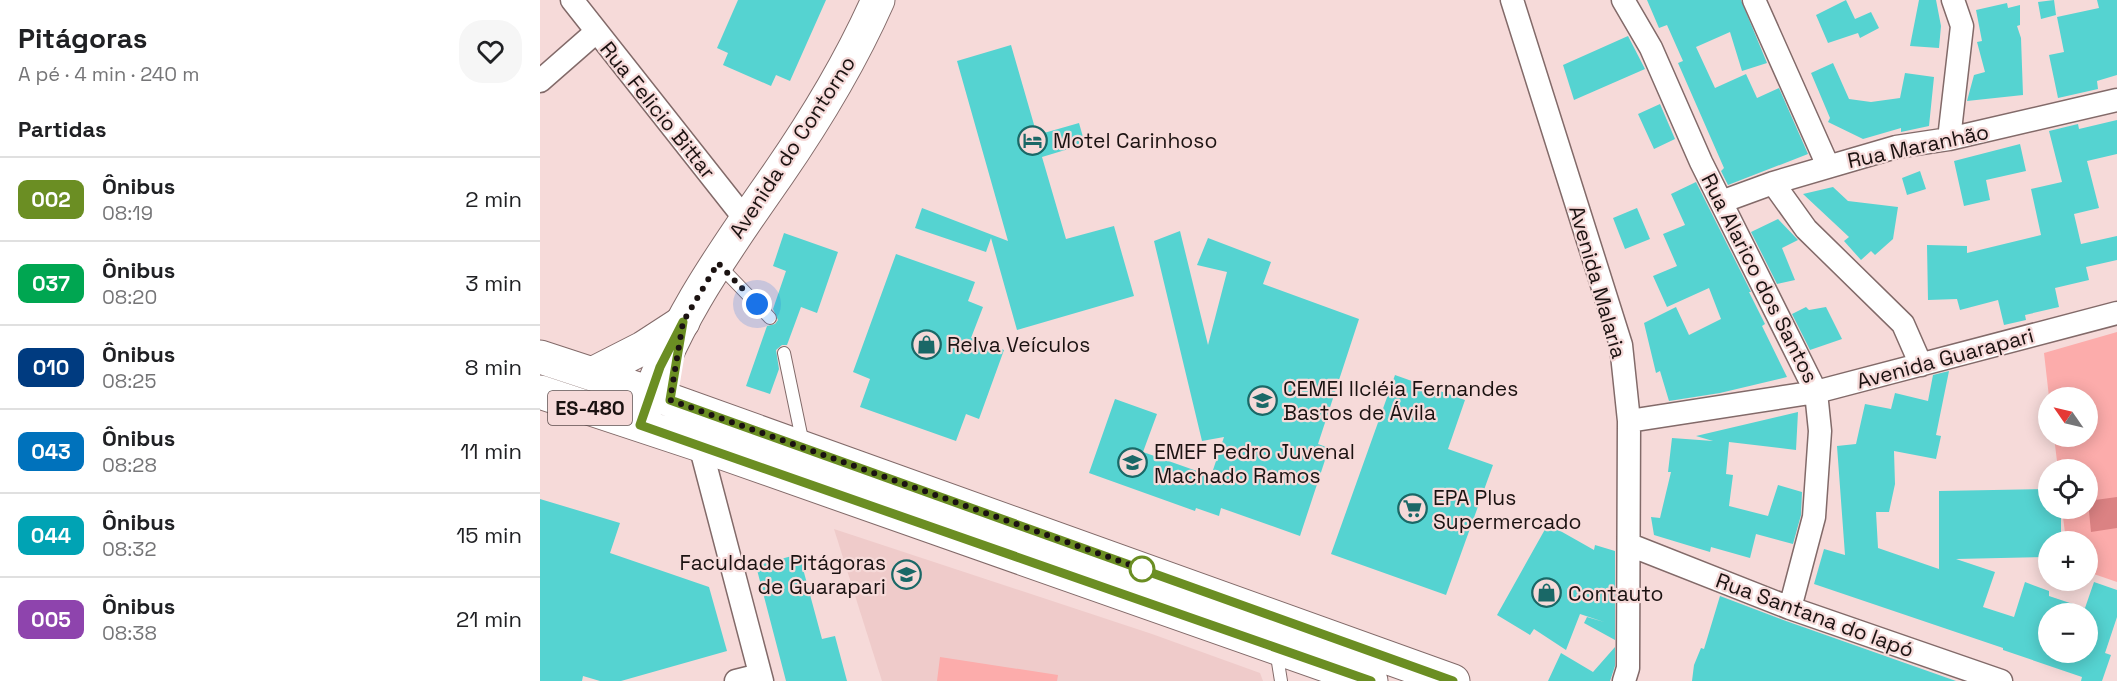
<!DOCTYPE html>
<html lang="pt">
<meta charset="utf-8">
<style>
:root{--surface:#fff;--page:#f6f6f6;--text:#202124;--muted:#757577;--line:#e0e0e0}
body{margin:0;font-family:"Space Grotesk",sans-serif;background:var(--page);color:var(--text);height:100vh;display:flex;flex-direction:column;font-size:22px;white-space:nowrap}
*{box-sizing:border-box;margin:0}
p{font-size:20px;color:var(--muted)}
.icon{flex:none;width:33px;height:33px;fill:none;stroke:currentColor;stroke-width:2;stroke-linecap:round;stroke-linejoin:round}
.map{position:relative;flex:1;overflow:hidden}
.side{display:flex;flex-direction:column;background:var(--surface);width:540px}
.side>*{flex:none}
.badge{padding:0 12px;border-radius:9px;font-size:21px;line-height:39px}
.needle{width:39px;rotate:304deg}
.buttons{position:absolute;left:1498px;top:387px;display:grid;gap:12px}
.buttons a{display:grid;place-items:center;width:60px;height:60px;border-radius:50%;background:var(--surface);box-shadow:0 3px 15px #0003;font-size:30px}
.you{position:absolute;width:30px;height:30px;margin:-15px;border:4px solid #fff;border-radius:50%;background:#1a73e8;box-shadow:0 0 0 9px #1a73e833}
.map>.badge{position:absolute;translate:-50% -50%;box-shadow:0 0 0 3px #fff}
h2{padding:0 18px;font-size:22px;line-height:54px}
.round{display:grid;place-items:center;flex:none;width:63px;height:63px;border-radius:24px;background:var(--page)}
.headline{display:flex;align-items:center;justify-content:space-between;height:102px;padding:0 18px}
h1{font-size:28px;font-weight:700;line-height:45px}
ul{padding:0;list-style:none}
li{display:flex;align-items:center;gap:18px;height:84px;padding:0 18px;border-top:2px solid var(--line)}
li div{flex:1}
li b{display:block;font-size:22px}
li em{font-style:normal}
li .badge{min-width:66px;font-weight:700;text-align:center}
main{display:flex;flex:1;min-height:0}
.map>svg:first-child{display:block}
</style>
<main>
<section class="side">
<div class="headline"><div><h1>Pitágoras</h1><p>A pé · 4 min · 240 m</p></div><a class="round"><svg class="icon" aria-label="heart" viewBox="0 0 24 24"><path d="M12 20l-8-8c-3-5 5-10 8-4 3-6 11-1 8 4z"/></svg></a></div>
<h2>Partidas</h2>
<ul>
<li><span class="badge" style="background:#6b8e23;color:#fff">002</span><div><b>Ônibus</b><p>08:19</p></div><em>2 min</em></li>
<li><span class="badge" style="background:#00a651;color:#fff">037</span><div><b>Ônibus</b><p>08:20</p></div><em>3 min</em></li>
<li><span class="badge" style="background:#003b80;color:#fff">010</span><div><b>Ônibus</b><p>08:25</p></div><em>8 min</em></li>
<li><span class="badge" style="background:#0072bc;color:#fff">043</span><div><b>Ônibus</b><p>08:28</p></div><em>11 min</em></li>
<li><span class="badge" style="background:#00a3b4;color:#fff">044</span><div><b>Ônibus</b><p>08:32</p></div><em>15 min</em></li>
<li><span class="badge" style="background:#8e44ad;color:#fff">005</span><div><b>Ônibus</b><p>08:38</p></div><em>21 min</em></li>
</ul>
</section>
<div class="map">
<svg width="1577" height="681" viewBox="0 0 1577 681">
<rect width="100%" height="100%" fill="#f6dad9"/>
<path fill="#efcbca" d="M294,529L612,634L720,673L723,681H342Z"/>
<path fill="#fcacab" d="M1577,332V582L1548,572V542L1526,541L1522,509L1548,508V470L1518,469L1514,437L1548,436V398L1509,397L1504,353Z
M400,657L518,675L517,681H397Z"/>
<path fill="#db8283" d="M1577,497V528L1551,532L1548,501Z"/>
<path fill="#55d3d1" fill-rule="evenodd" d="M198,0H286L250,81L236,75L231,86L183,65L188,53L177,48Z
M1107,0H1201L1227,63L1202,71L1190,32L1156,47L1175,88L1206,74L1217,98L1239,88L1268,154L1188,185L1181,171L1184,168L1138,63L1143,61L1127,25L1119,28Z
M1306,0L1315,19L1331,12L1339,28L1320,38L1318,33L1288,43L1276,15Z
M1379,0H1396L1401,26L1399,48L1370,46Z
M1514,0L1516,15L1501,19L1498,2Z
M1557,0H1577V75L1557,81L1558,89L1518,98L1509,55L1524,52L1517,17L1559,8Z
M1467,3L1468,8L1480,5V25L1477,26L1481,38L1483,95L1427,101L1434,75L1445,72L1437,42L1442,41L1436,10Z
M1088,36L1105,69L1034,100L1023,65Z
M471,45L497,135L539,123L545,144L502,157L526,239L574,226L594,296L477,330L451,238L446,252L375,228L382,208L468,241L417,61Z
M1293,63L1309,99L1331,102L1360,98L1365,73L1394,77L1389,126L1361,132V128L1323,139L1288,122L1290,118L1271,73Z
M1120,104L1135,139L1114,149L1098,114Z
M1577,120V154L1547,161L1559,208L1534,214L1541,244L1577,236V260L1546,267L1549,280L1515,288L1519,307L1485,315L1486,320L1464,325L1458,300L1420,310L1417,299L1388,300L1387,245L1427,246V253L1501,235L1491,189L1522,182L1509,131L1538,124L1539,129Z
M1480,144L1486,171L1446,180L1450,200L1424,206L1414,161Z
M1380,171L1386,189L1367,195L1362,178Z
M1156,182L1211,292H1209L1225,324L1222,326L1247,377L1180,393L1129,401L1120,371L1116,373L1104,323L1136,307L1149,335L1181,319L1169,288L1127,307L1113,276L1137,266L1123,234L1145,225L1131,194Z
M1293,187L1308,201L1358,207L1353,239L1335,255L1331,251L1321,260L1304,241L1309,237L1263,194Z
M1097,208L1110,239L1085,249L1073,218Z
M1238,219L1258,240L1242,248L1255,280L1237,284L1211,232Z
M640,231L668,345L687,272L657,265L668,238L731,262L723,284L819,319L778,444L789,448L760,536L681,508L679,516L656,508L655,511L549,473L575,399L617,414L603,452L671,476L684,437L662,441L614,241Z
M244,233L298,252L277,313L261,307L247,345H242L236,350L239,369L230,394L206,386L227,326L235,324L238,320L233,309L246,271L233,266Z
M356,254L435,282L428,301L443,307L431,338L464,350L439,419L426,414L416,441L320,407L330,379L313,372Z
M1266,307L1269,310L1286,307L1302,339L1270,350L1252,314Z
M1409,371L1396,435L1401,436L1396,459L1354,451L1355,484L1349,512H1336L1338,548L1399,569V491L1509,489V508H1521V542H1509V557L1416,559L1455,572L1443,607L1474,617L1485,582L1509,591V596L1545,608L1554,582L1577,590V617L1565,653L1571,655L1562,681H1541L1542,677L1463,650V648L1274,584L1284,549L1305,555L1297,446L1316,444L1325,404L1351,409L1355,393L1388,401L1393,375ZM1509,614H1548V652H1509Z
M855,375L925,400L908,449L953,465L906,595L791,554Z
M1258,412L1256,450L1189,442L1186,474L1193,475L1189,506L1228,516L1238,485L1262,492L1261,515L1253,544L1216,534L1210,558L1171,547L1170,552L1114,535L1111,517L1120,518L1131,472H1128L1132,438L1173,441L1156,436Z
M0,499L80,523L70,553L169,587L187,651L81,681H60L43,676L42,681H0Z
M1008,524L1054,550L1055,545L1075,551V640L1044,623L1047,617L1064,622L1040,614L1026,650L994,629L990,635L957,615Z
M259,554L282,639L295,636L307,681H246L216,566Z
M1180,596L1246,621L1416,681H1152L1154,665L1161,648L1164,649Z
M1075,647V666L1070,681H1008L1021,653L1053,672Z"/>
<g fill="none" stroke-linecap="round" stroke-linejoin="round">
<defs>
<path id="service" d="M179,265L230,318
M244,353L263,444
M736,650L741,681"/>
<path id="minor" d="M32,0L205,219
M972,0L1081,345L1089,421L1088,668L1084,681
M1083,0L1111,48L1161,162L1276,392L1280,431L1274,517L1250,608
M1214,0L1288,166
M0,81L56,32
M1409,139L1422,26L1413,0
M1233,183L1266,229L1363,324L1381,365
M1181,202L1233,183L1356,147L1409,139L1577,100
M1089,421L1276,392L1577,313
M160,445L222,681
M1090,545L1250,608L1461,681
M196,681L220,675"/>
<path id="secondary" d="M102,420C127,330 185,250 238,174C276,119 311,61 338,0"/>
<path id="primary" d="M0,357L110,393L913,681
M52,374L103,348L143,322
M0,392L160,445L831,681"/>
</defs>
<use href="#service" stroke="#826a69" stroke-width="14"/>
<use href="#minor" stroke="#826a69" stroke-width="25"/>
<use href="#secondary" stroke="#826a69" stroke-width="35"/>
<use href="#primary" stroke="#826a69" stroke-width="35"/>
<use href="#service" stroke="#fff" stroke-width="12"/>
<use href="#minor" stroke="#fff" stroke-width="22"/>
<use href="#secondary" stroke="#fff" stroke-width="33"/>
<use href="#primary" stroke="#fff" stroke-width="33"/>
</g>
<g fill="none" stroke-linecap="round" stroke-linejoin="round">
<defs>
<path id="line" d="M831,681L100,425L120,367L143,322L130,400L913,681"/>
</defs>
<use href="#line" stroke="#fff" stroke-width="14"/>
<use href="#line" stroke="#6b8e23" stroke-width="9"/>
<path stroke="#1b1211" stroke-width="6" stroke-dasharray="0 10.8" d="M217,304L178,263L143,322L130,400L602,569"/>
</g>
<defs>
<symbol id="hotel-ring" viewBox="-11 -11 22 22"><circle r="9.5" fill="#f6dad9" stroke="#1a6867" stroke-width="1.5"/><path d="M-6-4.5h1.5V1H6V5H4.5V3h-9V5H-6ZM-4 0a1.8 1.8 0 1 1 3.6 0ZM.5 0V-2.5h3Q6-2.5 6 0Z" fill="#1a6867"/></symbol>
<symbol id="shop-ring" viewBox="-11 -11 22 22"><circle r="9.5" fill="#f6dad9" stroke="#1a6867" stroke-width="1.5"/><path d="M-5-2.5h2.3a2.7 3.5 0 0 1 5.4 0H5L5.5 6h-11ZM-1.5-2.5h3a1.5 2.3 0 0 0-3 0Z" fill="#1a6867"/></symbol>
<symbol id="school-ring" viewBox="-11 -11 22 22"><circle r="9.5" fill="#f6dad9" stroke="#1a6867" stroke-width="1.5"/><path d="M0-5L7-2L0 1L-7-2ZM-4 1L0 2.5L4 1V4Q0 6-4 4Z" fill="#1a6867"/></symbol>
<symbol id="supermarket-ring" viewBox="-11 -11 22 22"><circle r="9.5" fill="#f6dad9" stroke="#1a6867" stroke-width="1.5"/><path d="M-6-5.5h2.5l.6 2H6L4.5 2H-2.5L-4.4-4H-6ZM-1.5 3.2a1.3 1.3 0 1 0 .1 0ZM3 3.2a1.3 1.3 0 1 0 .1 0Z" fill="#1a6867"/></symbol>
<symbol id="university-ring" viewBox="-11 -11 22 22"><circle r="9.5" fill="#f6dad9" stroke="#1a6867" stroke-width="1.5"/><path d="M0-5L7-2L0 1L-7-2ZM-4 1L0 2.5L4 1V4Q0 6-4 4Z" fill="#1a6867"/></symbol>
</defs>
<g fill-rule="evenodd">
<use href="#hotel-ring" x="476" y="124" width="33" height="33"/>
<use href="#shop-ring" x="370" y="328" width="33" height="33"/>
<use href="#school-ring" x="706" y="384" width="33" height="33"/>
<use href="#school-ring" x="576" y="446" width="33" height="33"/>
<use href="#supermarket-ring" x="856" y="492" width="33" height="33"/>
<use href="#university-ring" x="350" y="558" width="33" height="33"/>
<use href="#shop-ring" x="990" y="576" width="33" height="33"/>
</g>
<circle fill="#fff" stroke="#6b8e23" stroke-width="3" cx="602" cy="569" r="12"/>
<g text-anchor="middle" dominant-baseline="central" stroke-width="4.5" stroke-linejoin="round" paint-order="stroke">
<rect fill="#f6dad9" stroke="#5d4e4d" stroke-width="1.5" x="8" y="391" width="84" height="34" rx="4.5"/>
<g font-size="20" font-weight="bold" fill="#1b1211">
<text x="50" y="408">ES-480</text>
</g>
<g font-size="21" fill="#1b1211" stroke="#f6dad9">
<text transform="translate(118 110) rotate(51)">Rua Felicio Bittar</text>
<text transform="translate(1378 146) rotate(-12)">Rua Maranhão</text>
<text transform="translate(252 147) rotate(-57)">Avenida do Contorno</text>
<text transform="translate(1220 278) rotate(63)">Rua Alarico dos Santos</text>
<text transform="translate(1058 282) rotate(74)">Avenida Malaria</text>
<text transform="translate(1405 358) rotate(-15)">Avenida Guarapari</text>
<text transform="translate(1275 615) rotate(20)">Rua Santana do Iapó</text>
</g>
<g font-size="21" fill="#1b1211" stroke="#f6dad9" text-anchor="start">
<text x="513" y="140">Motel Carinhoso</text>
<text x="407" y="344">Relva Veículos</text>
<text x="743" y="388">CEMEI Ilcléia Fernandes<tspan x="743" dy="24">Bastos de Ávila</tspan></text>
<text x="614" y="451">EMEF Pedro Juvenal<tspan x="614" dy="24">Machado Ramos</tspan></text>
<text x="893" y="497">EPA Plus<tspan x="893" dy="24">Supermercado</tspan></text>
<text x="346" y="562" text-anchor="end">Faculdade Pitágoras<tspan x="346" dy="24">de Guarapari</tspan></text>
<text x="1028" y="593">Contauto</text>
</g>
</g>
</svg>
<div class="buttons">
<a><svg class="needle" viewBox="-14 -14 28 28"><path d="M0-13l5 13h-10z" fill="#e53935"/><path d="M0 13l5-13h-10z" fill="#757577"/></svg></a>
<a><svg class="icon" aria-label="locate" viewBox="0 0 24 24"><circle cx="12" cy="12" r="6"/><path d="M12 2v4M12 18v4M2 12h4M18 12h4"/></svg></a>
<a>+</a>
<a>−</a>
</div>
<div class="you" style="left:217px;top:304px"></div>
</div>
</main>
